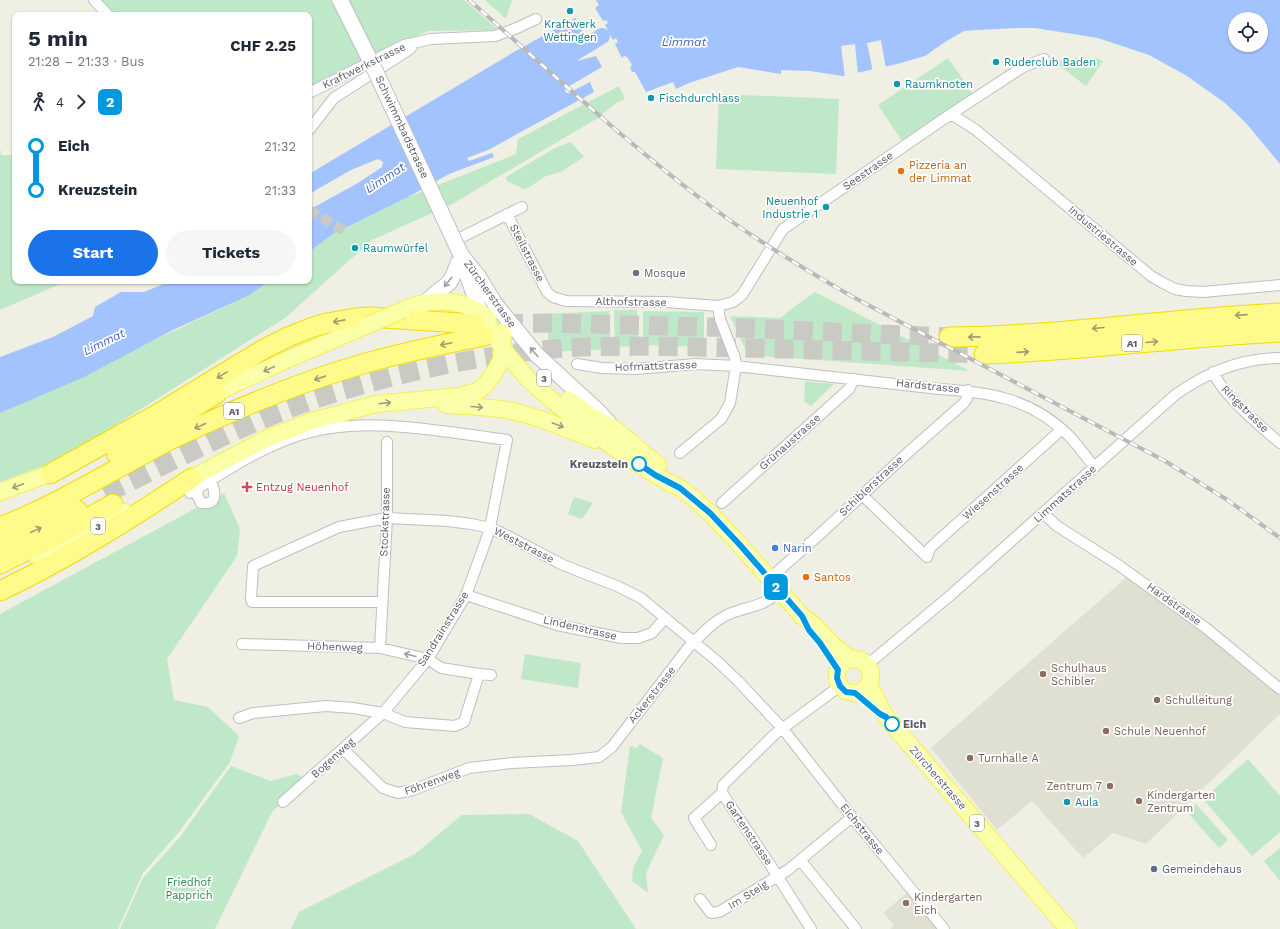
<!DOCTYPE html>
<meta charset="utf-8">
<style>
:root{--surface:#fff;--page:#f6f6f7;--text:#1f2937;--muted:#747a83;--accent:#1a73e8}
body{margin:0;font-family:"Work Sans",sans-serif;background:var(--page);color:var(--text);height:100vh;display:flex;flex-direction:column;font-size:15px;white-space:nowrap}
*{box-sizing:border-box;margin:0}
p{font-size:13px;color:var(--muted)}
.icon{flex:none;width:22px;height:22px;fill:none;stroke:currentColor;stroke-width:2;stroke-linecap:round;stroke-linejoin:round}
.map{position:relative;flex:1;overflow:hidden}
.side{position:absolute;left:12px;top:12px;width:300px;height:272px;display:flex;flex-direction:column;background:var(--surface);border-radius:8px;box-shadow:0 1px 3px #0004}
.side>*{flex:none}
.badge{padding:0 8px;border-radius:6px;font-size:14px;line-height:26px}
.controls{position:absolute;left:1228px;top:12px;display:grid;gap:8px}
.controls a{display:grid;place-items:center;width:40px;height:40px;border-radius:50%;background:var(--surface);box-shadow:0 1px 3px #0004;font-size:20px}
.map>.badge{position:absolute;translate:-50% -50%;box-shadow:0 0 0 2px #fff}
.legs{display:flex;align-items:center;gap:6px;height:44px;padding:0 16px;font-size:13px}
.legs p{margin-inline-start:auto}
.summary{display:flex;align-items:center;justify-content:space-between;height:68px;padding:0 16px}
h1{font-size:22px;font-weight:700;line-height:30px}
.primary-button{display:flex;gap:8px;margin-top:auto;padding:8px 16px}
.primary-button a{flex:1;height:46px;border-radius:24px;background:var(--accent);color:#fff;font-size:16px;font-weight:700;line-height:46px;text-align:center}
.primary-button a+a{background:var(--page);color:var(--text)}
ul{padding:0 16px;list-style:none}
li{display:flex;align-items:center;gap:14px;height:44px;font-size:15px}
li i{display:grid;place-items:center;width:6px;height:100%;margin:0 5px;background:currentColor}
li i::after{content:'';width:10px;height:10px;margin:-5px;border:3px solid;border-radius:50%;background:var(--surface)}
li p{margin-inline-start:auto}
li:first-child i{background:linear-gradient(#0000 50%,currentColor 0)}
li:last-child i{background:linear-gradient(currentColor 50%,#0000 0)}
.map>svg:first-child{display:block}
</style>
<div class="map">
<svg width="1280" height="929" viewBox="0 0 1280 929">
<rect width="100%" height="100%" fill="#efefe3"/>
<path fill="#dfdfd2" d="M1128,576L1203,630L1280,696V714L1146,844L1113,833L1083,858L1032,801L997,830L931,748Z
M908,892L939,929H890L894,925L883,913Z"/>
<path fill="#bfe8c8" d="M100,0H337L364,61L309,87V15H114Z
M348,0H464L498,30L428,31L374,55Z
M485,0H512L506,19Z
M1083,57L1099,59L1103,61L1086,86L1053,61Z
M948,58L973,94L902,141L878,105Z
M619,86L625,99L616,103L598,118L452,204L372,240L285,318L92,440L40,467L0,482V413L250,295L269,281H309V252L333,234L408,197L516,154L518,139Z
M719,94L839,99L836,174L716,169Z
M571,142L584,157L562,171L544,177L528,188L524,189L507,181L506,177L557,147Z
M0,147L1,155H15V281H67L0,310Z
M815,292L970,371L748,355L730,316L781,318L787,312Z
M614,310H637L638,346L615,347Z
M609,311L611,349L549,352L547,314Z
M643,311L704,312V347L643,345Z
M805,381L834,384L811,406L804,401Z
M224,493L240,529L237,556L167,659L174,700L208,707L239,736L230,762L179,832L143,873L118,929H0V614Z
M574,497L593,503L582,519L568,514Z
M525,654L581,663L578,688L521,679Z
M640,744L663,758L651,818L664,835L646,873L648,893L632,881L633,868L642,851L621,812L630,746L637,748Z
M1248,759L1280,796V832L1252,856L1203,799Z
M231,766L271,781L296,774L307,779L272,812L215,929H120L143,878L180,837Z
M1196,804L1228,840L1219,848L1187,812Z
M529,814L578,841L636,929H291L299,912L415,854L462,815Z
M1280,848V881L1264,861Z"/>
<path fill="#a3c3ff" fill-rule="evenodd" d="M596,0H1280V164L1246,123L1225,103L1187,76L1149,55L1098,38L1035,28H1016L977,30L964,31L945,42L925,56L897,64L843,76L810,71L781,70V74L738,67L689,83L676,89L673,82L646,92L635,72H632L630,67L632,65L627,57L624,56L622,58L615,44L618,42L616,38L613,40L605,25L608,23L606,20L603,21L595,8L599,5ZM1235,19H1261V45H1235Z
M575,18L582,31L568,42L585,37L592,49L577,61L596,56L602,67L566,88L565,91L566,93H569L590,82L594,92L488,150L467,158L469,161L492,153L494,157L449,174L408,197L333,234L309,252V210L358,183L382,167L383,162L378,159L351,170L309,194V174L514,52Z
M171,281H269L250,295L173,330L84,377L0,413V357L53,337L93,316L95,307L121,292H144L166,283H169Z"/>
<path fill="#efefe3" d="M881,40L886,69L873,72L867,43Z
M855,44L858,75L845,78L841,46Z"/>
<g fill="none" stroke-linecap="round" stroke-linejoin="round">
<path stroke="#a3c3ff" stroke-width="16" d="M571,55L602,36"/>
<path stroke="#cacac4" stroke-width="10" stroke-dasharray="10 5" stroke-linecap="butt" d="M309,210L348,233"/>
<path stroke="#cacac4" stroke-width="19" stroke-dasharray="19 10" stroke-linecap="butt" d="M475,324L557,323L740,328L949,337
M105,494C177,459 248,421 325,396C398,373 475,356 552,349C615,344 679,347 743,348C823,350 903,352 984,354"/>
<defs>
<path id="street" d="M94,0L108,15
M309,93L404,45L431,39L495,36L517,28L536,19
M951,114L976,130L1151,276L1163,283L1175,289L1186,291L1203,292L1280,285
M309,130L334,98L410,49L413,45
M507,214L547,292L553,297L566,301L666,302L718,306L733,302L742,295L783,229L951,114L1023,67L1044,59
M452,242L522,207
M577,364L602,368L636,369L695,364L736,366L939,389C988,392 1030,398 1067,434C1078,444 1085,457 1095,467
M1213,372C1223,395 1260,426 1280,443
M680,453L721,419L730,403L736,366L735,358L720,319L718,306
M198,488L197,495L201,503C219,505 215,492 211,480
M190,493C223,473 255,451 291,438C360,413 436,431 507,440L490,528L485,543L466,595L428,659L383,713L283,802
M862,495L927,557L930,548L1062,429
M722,503L849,389L854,379
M1043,513L1057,526L1117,564L1206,628L1280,689
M769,579L819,535L913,448L964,403L967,398L968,390
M466,595L557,625L622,638H638L652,633L665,618
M382,602H252L251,599L253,566L339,527L387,518L448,521L471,524L490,528L504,534L563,565L617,586L641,598L717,661L739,682L783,729L852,817L944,929
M380,648L387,518V442
M867,665L952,594L1175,395C1207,372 1241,358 1280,358
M479,674L491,675
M239,718L253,713L326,706L353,708L383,713L405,722L455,726L464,722L479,674L441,668L428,659L380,648L242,644
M343,749L383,788L398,793L413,790L469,768L512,763L572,760L599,757L612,747L688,648C700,636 713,621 729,614C749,606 762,607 780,592
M711,845L694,818L722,793
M801,861L856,929
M700,899L711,913L719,912L788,870L852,817
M811,929L771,866L722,793L723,785L775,734L840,686"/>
<path id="secondary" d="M461,255L478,276L495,304L537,355L598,411L609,423
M463,262L480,312
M426,302L437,292L449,283L454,274L461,255"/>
<path id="primary" d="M403,310C433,297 462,298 488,318
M480,312L503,349L528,379L554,402L612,446L655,475L680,488L692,497L710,513L740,545L802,616L815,626L832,644L851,660
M205,398L284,361L368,325
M569,400L593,417L616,430L658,465
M446,405C466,406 487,407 507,410C538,416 566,429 595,440
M181,484L266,439L312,421L376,404L460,396L478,391L487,383L493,375L501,360L503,332
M0,492L62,469
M35,555L78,536L124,512
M837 676a17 17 0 1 1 34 0a17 17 0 1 1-34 0Z
M869,683L871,689L886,717L1068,929"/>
<path id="highway" d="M949,337C1060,336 1170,318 1280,313
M984,354C1083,351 1181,337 1280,332
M117,455L216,394
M50,474L154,416L264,349L288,337L313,327L327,323L355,318L370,317L475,324
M0,527C60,504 115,468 172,439C235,409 299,382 366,363C405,352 444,344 484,336
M0,545L34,531L77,510
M0,564L59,534L113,504
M0,591C67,559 130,519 192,478"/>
</defs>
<use href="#street" stroke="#bdbfc5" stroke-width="12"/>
<use href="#secondary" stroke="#bebfc7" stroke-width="17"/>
<use href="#primary" stroke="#f8ee54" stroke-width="18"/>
<use href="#highway" stroke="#f2dc00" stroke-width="21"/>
<use href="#street" stroke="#fff" stroke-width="10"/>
<use href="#secondary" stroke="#fff" stroke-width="15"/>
<use href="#primary" stroke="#faffa8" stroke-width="16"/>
<use href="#highway" stroke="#fffb8a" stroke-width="19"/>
<defs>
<path id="rail" d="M469,0C549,70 627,144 713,208C757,241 804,269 853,297L1165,461L1229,501L1280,538"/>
</defs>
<use href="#rail" stroke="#b9b9ba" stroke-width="4"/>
<use href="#rail" stroke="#fff" stroke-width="2.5" stroke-dasharray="8" stroke-linecap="butt"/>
<defs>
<path id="secondary-bridge" d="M340,0L373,66L461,255"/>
<path id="primary-bridge" d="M368,325L403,310"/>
</defs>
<use href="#secondary-bridge" stroke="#bebfc7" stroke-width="17" stroke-linecap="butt"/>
<use href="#primary-bridge" stroke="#f8ee54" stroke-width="18" stroke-linecap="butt"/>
<use href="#secondary-bridge" stroke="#fff" stroke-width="15"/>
<use href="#primary-bridge" stroke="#faffa8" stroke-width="16"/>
</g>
<defs><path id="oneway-shaft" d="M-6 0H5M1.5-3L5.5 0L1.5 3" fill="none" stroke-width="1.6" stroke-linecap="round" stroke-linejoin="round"/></defs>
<g stroke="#9d9ea3">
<use href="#oneway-shaft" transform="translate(448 282) rotate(129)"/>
<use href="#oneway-shaft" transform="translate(534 352) rotate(-131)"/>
<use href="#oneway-shaft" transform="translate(410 655) rotate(-166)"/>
</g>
<g stroke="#9d9c74">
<use href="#oneway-shaft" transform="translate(1241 315) rotate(176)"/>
<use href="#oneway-shaft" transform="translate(339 321) rotate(169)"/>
<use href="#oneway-shaft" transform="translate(1098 328) rotate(175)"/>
<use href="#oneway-shaft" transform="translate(974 337) rotate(179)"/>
<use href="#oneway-shaft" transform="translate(1152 342) rotate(-5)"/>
<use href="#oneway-shaft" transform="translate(446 344) rotate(168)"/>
<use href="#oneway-shaft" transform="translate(1023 352) rotate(-4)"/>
<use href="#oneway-shaft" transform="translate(222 375) rotate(149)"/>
<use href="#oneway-shaft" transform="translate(320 378) rotate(161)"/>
<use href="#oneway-shaft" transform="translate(200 426) rotate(155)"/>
<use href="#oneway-shaft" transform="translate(36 530) rotate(-25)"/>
</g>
<g stroke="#9b9e80">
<use href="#oneway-shaft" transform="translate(269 369) rotate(155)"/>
<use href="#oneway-shaft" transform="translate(385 403) rotate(-7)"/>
<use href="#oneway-shaft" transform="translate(477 407) rotate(5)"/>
<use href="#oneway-shaft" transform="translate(558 425) rotate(20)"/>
<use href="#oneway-shaft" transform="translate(18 486) rotate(159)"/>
</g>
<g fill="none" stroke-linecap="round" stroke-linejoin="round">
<defs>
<path id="line-1" d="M639,464L655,475L680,488L710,513L740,545L802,616L809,630L820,643L838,670L837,678L840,686L846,692L855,693L880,714L886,717L892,724"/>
</defs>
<use href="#line-1" stroke="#fff" stroke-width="9"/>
<use href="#line-1" stroke="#0099df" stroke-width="6"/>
</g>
<g fill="#0f9aa8" stroke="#fff" stroke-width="1.5">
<circle cx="570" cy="11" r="4"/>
<circle cx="996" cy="62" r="4"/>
<circle cx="897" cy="84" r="4"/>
<circle cx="651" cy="98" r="4"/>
<circle cx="826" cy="207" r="4"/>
<circle cx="355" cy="248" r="4"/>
<circle cx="1067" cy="802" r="4"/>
</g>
<g fill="#e8710a" stroke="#fff" stroke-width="1.5">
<circle cx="901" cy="171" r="4"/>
<circle cx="806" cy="577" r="4"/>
</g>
<circle fill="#6b7280" stroke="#fff" stroke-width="1.5" cx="636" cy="273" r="4"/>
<g fill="#fff" stroke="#0099df" stroke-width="2">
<circle cx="639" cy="464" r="7"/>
<circle cx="892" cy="724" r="7"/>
</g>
<path fill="#e0444e" stroke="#fff" stroke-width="1.5" d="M245 481h4v4h4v4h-4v4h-4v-4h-4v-4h4z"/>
<circle fill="#3f7fe0" stroke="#fff" stroke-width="1.5" cx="775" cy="548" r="4"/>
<g fill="#8d6e63" stroke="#fff" stroke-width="1.5">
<circle cx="1043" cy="674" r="4"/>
<circle cx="1157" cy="700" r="4"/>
<circle cx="1106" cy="731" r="4"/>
<circle cx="970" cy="758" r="4"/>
<circle cx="1110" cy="786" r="4"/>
<circle cx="1139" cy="801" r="4"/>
<circle cx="906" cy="903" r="4"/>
</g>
<circle fill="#5c6f8a" stroke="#fff" stroke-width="1.5" cx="1154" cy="869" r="4"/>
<g text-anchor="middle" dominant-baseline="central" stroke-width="3.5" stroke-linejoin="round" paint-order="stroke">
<g fill="#fff" stroke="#8c8e93" stroke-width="1">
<rect x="1122" y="335" width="20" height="16" rx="3"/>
<rect x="537" y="370" width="14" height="16" rx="3"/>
<rect x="224" y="403" width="20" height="16" rx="3"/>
<rect x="91" y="518" width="14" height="16" rx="3"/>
<rect x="970" y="815" width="14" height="16" rx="3"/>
</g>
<g font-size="10" font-weight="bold" fill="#5b5d65">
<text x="1132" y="343">A1</text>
<text x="544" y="378">3</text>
<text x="234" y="411">A1</text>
<text x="98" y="526">3</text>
<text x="977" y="823">3</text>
</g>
<g font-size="11" fill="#0d838f" stroke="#fff" text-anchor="start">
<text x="570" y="24" text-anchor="middle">Kraftwerk<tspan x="570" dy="13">Wettingen</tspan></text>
<text x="1004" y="62">Ruderclub Baden</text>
<text x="905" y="84">Raumknoten</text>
<text x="659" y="98">Fischdurchlass</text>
<text x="818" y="201" text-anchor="end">Neuenhof<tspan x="818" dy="13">Industrie 1</tspan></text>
<text x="363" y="248">Raumwürfel</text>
<text x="1075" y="802">Aula</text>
</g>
<g font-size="11" fill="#5b5d65" stroke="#fff">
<text transform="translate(364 66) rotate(-26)">Kraftwerkstrasse</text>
<text transform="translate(402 127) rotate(65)">Schwimmbadstrasse</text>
<text transform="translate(868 171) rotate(-35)">Seestrasse</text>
<text transform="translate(1103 236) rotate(40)">Industriestrasse</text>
<text transform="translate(527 253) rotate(63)">Steilstrasse</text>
<text transform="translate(490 294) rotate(54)">Zürcherstrasse</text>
<text transform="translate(631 302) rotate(1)">Althofstrasse</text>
<text transform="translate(656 366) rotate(-2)">Hofmattstrasse</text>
<text transform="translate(928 386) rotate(6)">Hardstrasse</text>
<text transform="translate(1245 409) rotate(45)">Ringstrasse</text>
<text transform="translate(790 442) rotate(-42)">Grünaustrasse</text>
<text transform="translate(871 486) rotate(-43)">Schiblerstrasse</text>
<text transform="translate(993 492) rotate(-42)">Wiesenstrasse</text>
<text transform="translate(1065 494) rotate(-42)">Limmatstrasse</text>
<text transform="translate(385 522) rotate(-88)">Stockstrasse</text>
<text transform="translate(524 545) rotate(27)">Weststrasse</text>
<text transform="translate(1174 604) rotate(36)">Hardstrasse</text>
<text transform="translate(580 628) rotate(13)">Lindenstrasse</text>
<text transform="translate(443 629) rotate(-58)">Sandrainstrasse</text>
<text transform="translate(335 647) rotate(2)">Höhenweg</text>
<text transform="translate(652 695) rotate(-52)">Ackerstrasse</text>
<text transform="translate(333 758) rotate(-42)">Bogenweg</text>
<text transform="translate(938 778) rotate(49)">Zürcherstrasse</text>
<text transform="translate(432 782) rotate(-20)">Föhrenweg</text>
<text transform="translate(862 829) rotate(51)">Eichstrasse</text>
<text transform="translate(749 833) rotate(56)">Gartenstrasse</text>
<text transform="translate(748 895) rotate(-32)">Im Steig</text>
</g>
<g font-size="11" fill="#c56008" stroke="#fff" text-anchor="start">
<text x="909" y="165">Pizzeria an<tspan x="909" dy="13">der Limmat</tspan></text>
<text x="814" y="577">Santos</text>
</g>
<g font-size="11" fill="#5b616d" stroke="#fff" text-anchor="start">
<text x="644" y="273">Mosque</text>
</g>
<g font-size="11" font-weight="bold" fill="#5b5d65" stroke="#fff" text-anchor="end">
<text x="628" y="464">Kreuzstein</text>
<text x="903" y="724" text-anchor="start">Eich</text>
</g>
<g font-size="11" fill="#be3a42" stroke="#fff" text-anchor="start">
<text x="256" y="487">Entzug Neuenhof</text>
</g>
<g font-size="11" fill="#366cbe" stroke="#fff" text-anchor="start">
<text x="783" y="548">Narin</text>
</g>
<g font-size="11" fill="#785e54" stroke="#fff" text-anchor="start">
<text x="1051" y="668">Schulhaus<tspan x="1051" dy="13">Schibler</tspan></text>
<text x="1165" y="700">Schulleitung</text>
<text x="1114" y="731">Schule Neuenhof</text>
<text x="978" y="758">Turnhalle A</text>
<text x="1102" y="786" text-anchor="end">Zentrum 7</text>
<text x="1147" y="795">Kindergarten<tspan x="1147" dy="13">Zentrum</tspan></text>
<text x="914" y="897">Kindergarten<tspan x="914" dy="13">Eich</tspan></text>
</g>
<g font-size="11" fill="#4e5e75" stroke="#fff" text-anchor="start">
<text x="1162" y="869">Gemeindehaus</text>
</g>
<g font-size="11" fill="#318648" stroke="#fff">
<text x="189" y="882">Friedhof<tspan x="189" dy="13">Papprich</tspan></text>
</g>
<g font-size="12" font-style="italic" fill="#4064c8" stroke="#fff">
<text x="684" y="42">Limmat</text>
<text transform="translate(385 178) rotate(-33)">Limmat</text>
<text transform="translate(104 342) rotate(-26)">Limmat</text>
</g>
</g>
</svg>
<div class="controls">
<a><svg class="icon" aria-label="locate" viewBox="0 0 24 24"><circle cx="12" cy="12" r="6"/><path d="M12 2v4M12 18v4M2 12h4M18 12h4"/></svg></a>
</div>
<b class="badge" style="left:776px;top:587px;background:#0099df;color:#fff">2</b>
<section class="side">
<div class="summary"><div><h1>5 min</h1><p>21:28 – 21:33 · Bus</p></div><b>CHF 2.25</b></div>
<div class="legs"><svg class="icon" aria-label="walk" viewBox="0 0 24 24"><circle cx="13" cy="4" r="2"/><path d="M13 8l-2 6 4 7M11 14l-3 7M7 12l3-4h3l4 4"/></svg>4<svg class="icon" aria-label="forward" viewBox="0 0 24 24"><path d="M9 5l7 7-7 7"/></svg><b class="badge" style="background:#0099df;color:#fff">2</b></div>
<ul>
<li><i style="color:#0099df"></i><b>Eich</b><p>21:32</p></li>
<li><i style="color:#0099df"></i><b>Kreuzstein</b><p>21:33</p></li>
</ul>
<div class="primary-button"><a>Start</a><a>Tickets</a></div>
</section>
</div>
